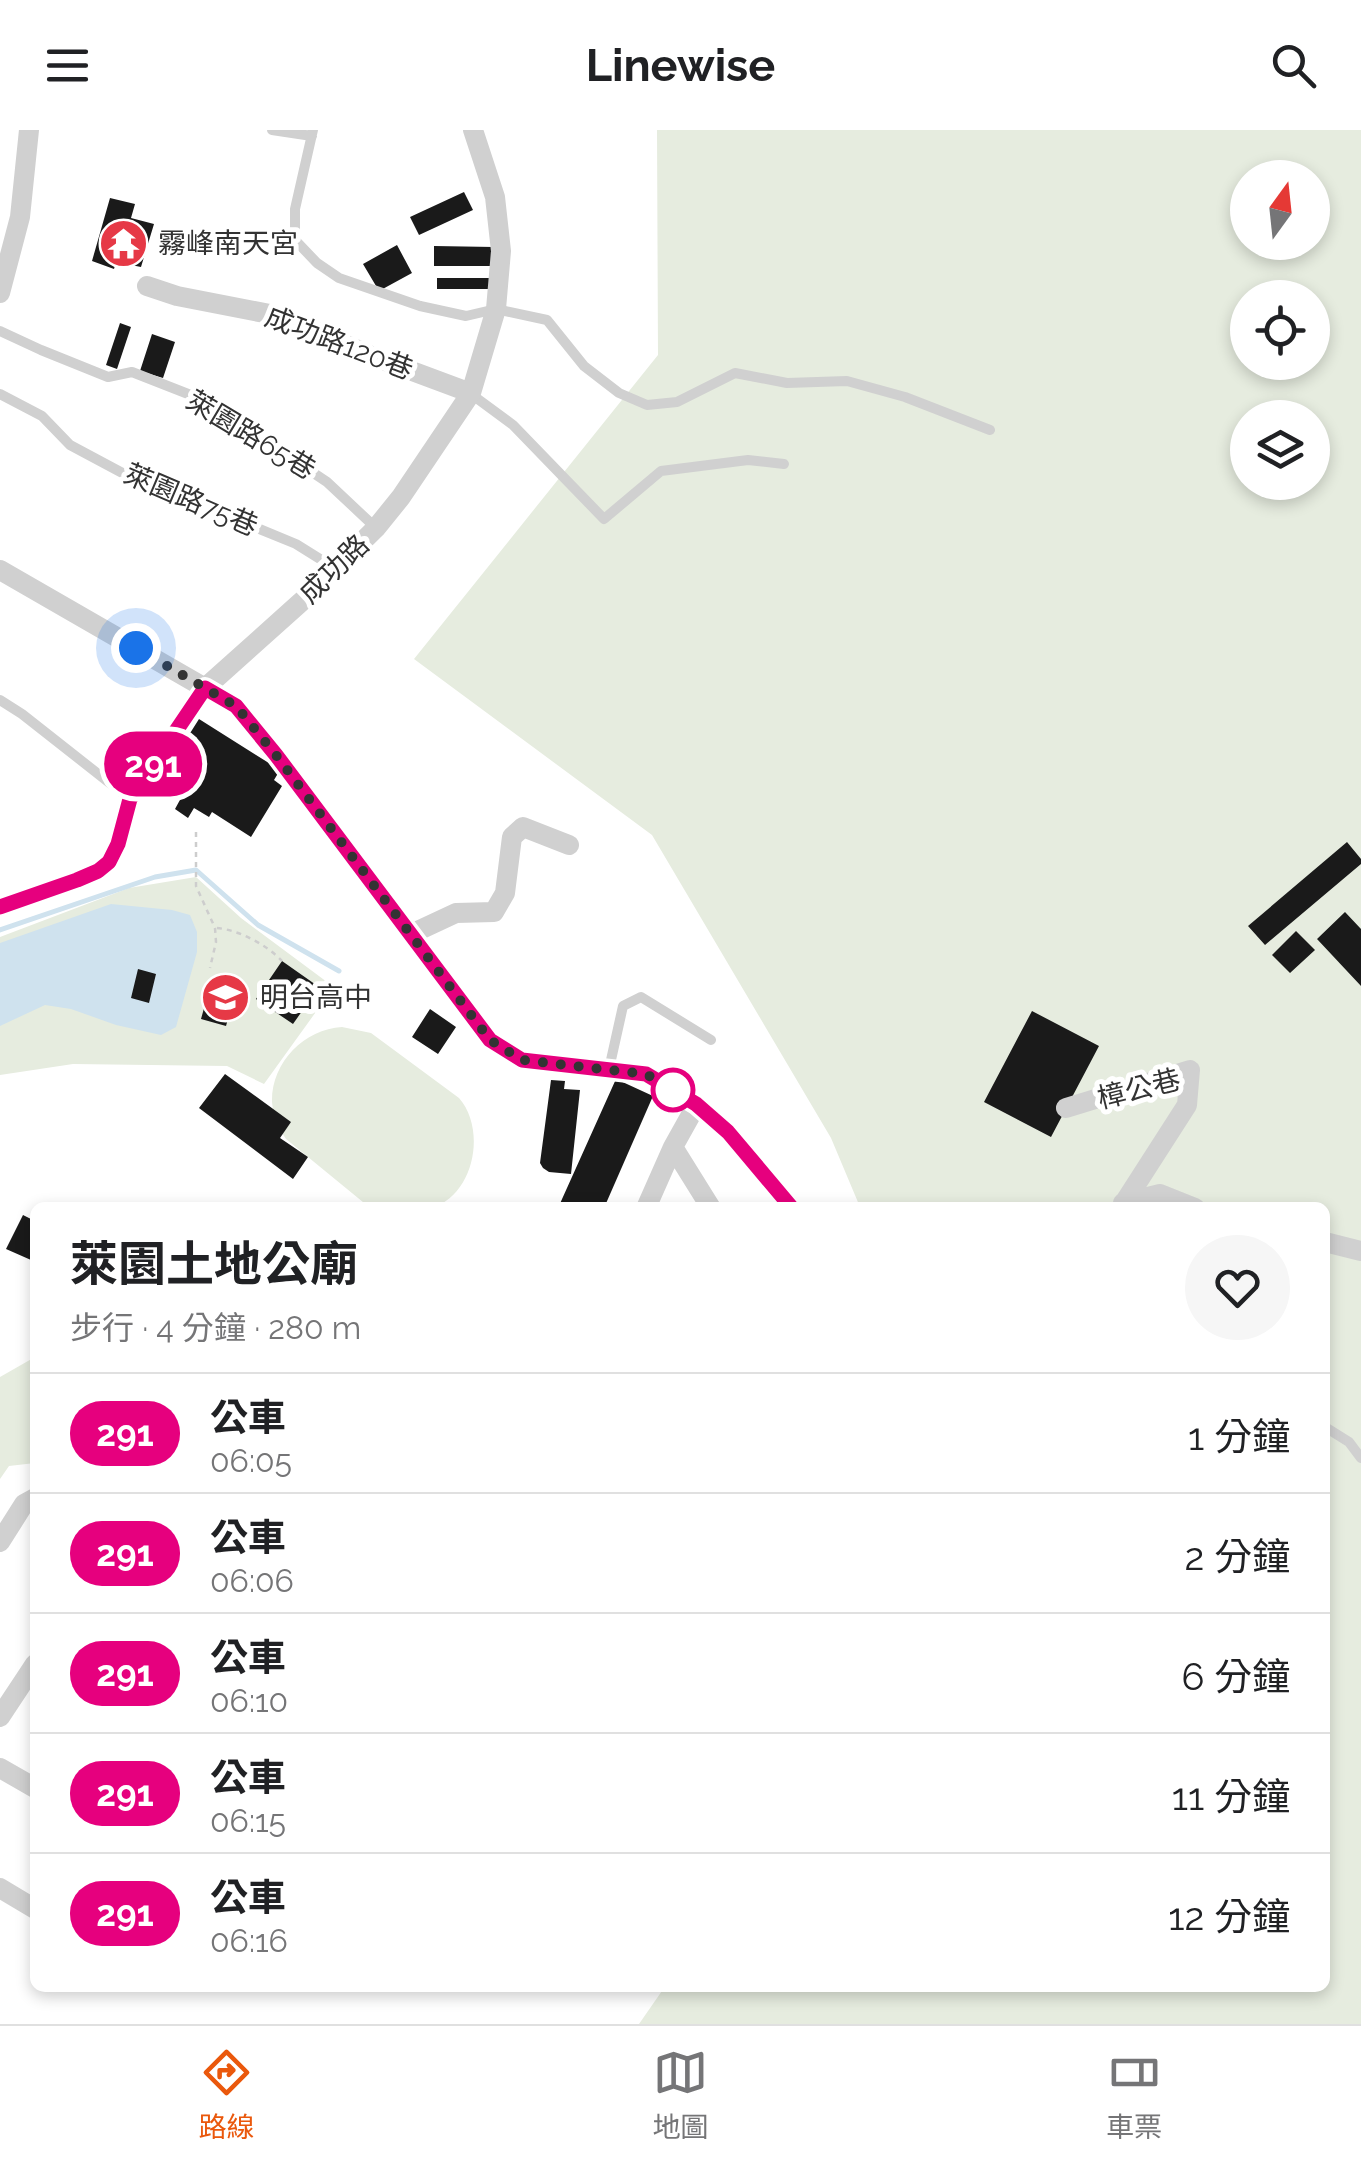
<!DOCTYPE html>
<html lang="zh-TW">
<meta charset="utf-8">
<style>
:root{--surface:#fff;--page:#f6f6f6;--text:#202124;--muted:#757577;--line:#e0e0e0;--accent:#ea580c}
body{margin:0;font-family:Raleway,"Noto Sans TC",sans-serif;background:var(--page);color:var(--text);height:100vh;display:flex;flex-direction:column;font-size:38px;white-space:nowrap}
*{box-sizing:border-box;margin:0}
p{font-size:32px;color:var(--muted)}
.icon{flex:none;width:55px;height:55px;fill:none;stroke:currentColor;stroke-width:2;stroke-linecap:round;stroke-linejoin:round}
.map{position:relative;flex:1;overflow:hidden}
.details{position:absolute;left:30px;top:1072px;width:1300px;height:790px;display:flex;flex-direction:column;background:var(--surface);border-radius:15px;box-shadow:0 5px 15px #0003}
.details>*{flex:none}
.badge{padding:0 20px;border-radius:32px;font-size:35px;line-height:65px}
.needle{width:65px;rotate:15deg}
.controls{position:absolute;left:1230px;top:30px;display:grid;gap:20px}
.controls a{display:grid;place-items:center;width:100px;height:100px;border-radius:50%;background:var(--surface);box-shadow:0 5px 15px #0003;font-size:50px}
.you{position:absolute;width:50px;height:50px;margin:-25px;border:8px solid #fff;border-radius:50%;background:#1a73e8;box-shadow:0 0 0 15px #1a73e833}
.map>.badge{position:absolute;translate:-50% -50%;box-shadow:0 0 0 5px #fff}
.round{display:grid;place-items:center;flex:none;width:105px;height:105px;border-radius:52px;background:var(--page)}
.overview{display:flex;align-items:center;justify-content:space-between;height:170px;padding:0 40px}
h1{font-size:48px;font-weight:700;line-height:75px}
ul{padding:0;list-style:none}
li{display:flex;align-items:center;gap:30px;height:120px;padding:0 40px;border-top:2px solid var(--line)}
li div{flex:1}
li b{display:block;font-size:38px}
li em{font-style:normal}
li .badge{min-width:110px;font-weight:700;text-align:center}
header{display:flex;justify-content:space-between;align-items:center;height:130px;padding:0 40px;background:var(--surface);font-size:45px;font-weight:700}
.dock{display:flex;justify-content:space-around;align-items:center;height:140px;border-top:2px solid var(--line);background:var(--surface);font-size:28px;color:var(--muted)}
.dock a{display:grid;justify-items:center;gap:5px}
.dock .active{color:var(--accent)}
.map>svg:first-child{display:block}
</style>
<header><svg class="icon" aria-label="menu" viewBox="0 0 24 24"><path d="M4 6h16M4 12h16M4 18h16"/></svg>Linewise<svg class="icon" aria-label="search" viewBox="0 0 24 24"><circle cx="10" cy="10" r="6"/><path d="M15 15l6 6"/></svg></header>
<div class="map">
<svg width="1361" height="1894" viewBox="0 0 1361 1894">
<rect width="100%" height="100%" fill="#fff"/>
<path fill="#e6ecdf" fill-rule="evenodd" d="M657,0H1361V1894H639L664,1858H1325V1078L860,1077L831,1008L652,705L414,529L658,225ZM1248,48H1312V112H1248ZM1248,168H1312V232H1248ZM1248,288H1312V352H1248Z
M196,747L241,788L327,852L318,879L264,954L227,936L73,934L0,945V807L129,758Z
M342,897L371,903L459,968C487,1000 474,1066 431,1078L369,1077L286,1009C279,999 273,984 272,972C271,933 304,899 342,897Z
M35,1227V1333L9,1336L0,1349V1247Z"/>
<path fill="#cfe2ee" d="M111,774L172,780L190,785L197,802V822L176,897L161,905L116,895L71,879L45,875L0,896V813Z"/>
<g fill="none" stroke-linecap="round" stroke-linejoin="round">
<path stroke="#cfe2ee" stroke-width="5" d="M0,800L155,747L196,740L258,795L339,841"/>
</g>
<path fill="#1a1a1a" d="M464,62L473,80L419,105L410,87Z
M110,68L135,74L131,88L154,94L141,137L116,132L114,139L92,131Z
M397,115L412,143L379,161L363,134Z
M434,116L494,117V136H434Z
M437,148H494V159H437Z
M120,193L131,197L117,239L106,235Z
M152,204L175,212L163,248L140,241Z
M199,589L280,640L274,650L282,656L251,707L212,682L209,687L194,678L188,688L175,679L181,668L166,660L169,656L163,646Z
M1347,712L1361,729V734L1265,815L1248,796Z
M1345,782L1361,799V856L1317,809Z
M1296,801L1315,820L1290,843L1272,825Z
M282,831L319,857L293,894L256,869Z
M138,839L156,844L149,873L131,868Z
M208,864L233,871L226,896L201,889Z
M430,879L456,897L438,924L412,907Z
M1032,881L1099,916L1051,1007L984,972Z
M225,944L291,992L280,1008L308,1027L293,1049L199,978Z
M616,949L653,966L604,1078H558Z
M551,950L565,951L564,959L580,960L571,1044L549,1042L543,1038L540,1033Z
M23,1085L35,1091V1123L31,1130L6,1119Z"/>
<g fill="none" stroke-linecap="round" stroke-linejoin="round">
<path stroke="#cdcdcd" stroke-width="2.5" stroke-dasharray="5 5" stroke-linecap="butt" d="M196,702V756L215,798L216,812L210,838
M217,798C239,800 267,815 282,831"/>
<path stroke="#d0d0d0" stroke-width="10" d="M272,0L312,6
M313,0L295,79V110L317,133L339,148L420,176L466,186L496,179L547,190L584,236L619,263L647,275L677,272L735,243L787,253L847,251L905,267L990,300
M0,201L41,220L108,247L132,242L206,271L327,352L376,398
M0,264L42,286L70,315L158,362L223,384L296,414L336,439
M471,264L513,295L604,389L661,341L748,330L784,334
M206,558L236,575L276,625L489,909L521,930L646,944L697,974L728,1002L792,1078
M0,570L22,584L130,669
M609,939L623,876L641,867L711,910
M1325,1297L1349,1312L1361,1328"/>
<path stroke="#d0d0d0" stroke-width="20" d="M147,156L177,166L280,186L369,225L471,263
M0,163L20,87L29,0
M0,440L205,558
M0,777L77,750L97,741L109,732L118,714L130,669L205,558L301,472L376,398L401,367L471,263L496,179L501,121L495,67L473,0
M411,804L456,783L494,782L505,763L512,707L523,697L569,715
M1066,978L1190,940L1187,975L1126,1070
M673,1017L711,1078
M1123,1073L1160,1064L1195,1078
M646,1078L673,1017L697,974
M1325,1112L1361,1121
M0,1412L24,1374L35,1368
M0,1587L35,1534
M0,1638L35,1658
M0,1758L35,1779"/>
</g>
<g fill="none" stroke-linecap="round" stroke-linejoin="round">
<defs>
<path id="line" d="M0,777L77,750L98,741L109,732L118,714L130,669L205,558L236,576L276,625L490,910L522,930L646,944L696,974L728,1002L792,1078"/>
</defs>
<use href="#line" stroke="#fff" stroke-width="22"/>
<use href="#line" stroke="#e6007e" stroke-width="15"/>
<path stroke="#333" stroke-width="10" stroke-dasharray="0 18" d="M136,518L236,576L276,625L490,910L522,930L646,944L673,960"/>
</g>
<defs>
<symbol id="temple-disc" viewBox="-11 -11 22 22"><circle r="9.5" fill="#e63946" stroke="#fff"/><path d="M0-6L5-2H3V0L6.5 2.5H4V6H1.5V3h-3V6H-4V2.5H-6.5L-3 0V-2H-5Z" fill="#fff"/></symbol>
<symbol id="school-disc" viewBox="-11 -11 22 22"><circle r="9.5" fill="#e63946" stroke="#fff"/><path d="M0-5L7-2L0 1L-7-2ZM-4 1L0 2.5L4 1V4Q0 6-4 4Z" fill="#fff"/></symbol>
</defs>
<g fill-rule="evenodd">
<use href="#temple-disc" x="96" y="86" width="55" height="55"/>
<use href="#school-disc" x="198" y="840" width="55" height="55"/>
</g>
<circle fill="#fff" stroke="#e6007e" stroke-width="5" cx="673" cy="960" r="20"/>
<g text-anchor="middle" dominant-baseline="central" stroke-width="10" stroke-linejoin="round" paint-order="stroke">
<g font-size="28" fill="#333" stroke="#fff" text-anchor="start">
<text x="158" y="113">霧峰南天宮</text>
<text x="260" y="867">明台高中</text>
</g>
<g font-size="28" fill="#333" stroke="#fff">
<text transform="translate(339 213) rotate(21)">成功路120巷</text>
<text transform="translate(251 305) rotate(31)">萊園路65巷</text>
<text transform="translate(191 370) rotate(23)">萊園路75巷</text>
<text transform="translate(334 439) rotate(-44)">成功路</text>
<text transform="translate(1139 959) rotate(-14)">樟公巷</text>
</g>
</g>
</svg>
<div class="controls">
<a><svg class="needle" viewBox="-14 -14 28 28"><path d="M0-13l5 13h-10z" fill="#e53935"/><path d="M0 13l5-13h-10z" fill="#757577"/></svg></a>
<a><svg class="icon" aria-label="locate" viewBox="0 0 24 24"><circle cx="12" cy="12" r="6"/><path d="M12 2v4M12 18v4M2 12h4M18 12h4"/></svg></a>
<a><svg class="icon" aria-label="layers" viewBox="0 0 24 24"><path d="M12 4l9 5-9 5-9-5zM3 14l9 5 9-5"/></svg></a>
</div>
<div class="you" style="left:136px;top:518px"></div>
<b class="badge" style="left:153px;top:634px;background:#e6007e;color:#fff">291</b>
<section class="details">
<div class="overview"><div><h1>萊園土地公廟</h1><p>步行 · 4 分鐘 · 280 m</p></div><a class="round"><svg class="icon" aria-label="heart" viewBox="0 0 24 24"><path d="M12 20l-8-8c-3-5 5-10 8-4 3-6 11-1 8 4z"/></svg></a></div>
<ul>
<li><span class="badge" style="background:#e6007e;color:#fff">291</span><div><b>公車</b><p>06:05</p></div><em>1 分鐘</em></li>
<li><span class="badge" style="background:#e6007e;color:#fff">291</span><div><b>公車</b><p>06:06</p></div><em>2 分鐘</em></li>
<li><span class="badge" style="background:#e6007e;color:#fff">291</span><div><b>公車</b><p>06:10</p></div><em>6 分鐘</em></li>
<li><span class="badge" style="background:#e6007e;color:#fff">291</span><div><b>公車</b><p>06:15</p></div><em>11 分鐘</em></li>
<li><span class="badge" style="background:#e6007e;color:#fff">291</span><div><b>公車</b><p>06:16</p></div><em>12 分鐘</em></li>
</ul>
</section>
</div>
<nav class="dock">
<a class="active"><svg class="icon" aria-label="directions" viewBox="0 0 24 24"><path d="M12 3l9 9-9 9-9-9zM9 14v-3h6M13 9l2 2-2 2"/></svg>路線</a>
<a><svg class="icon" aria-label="map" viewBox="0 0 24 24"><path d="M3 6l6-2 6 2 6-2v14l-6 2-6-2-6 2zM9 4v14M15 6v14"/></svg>地圖</a>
<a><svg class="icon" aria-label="tickets" viewBox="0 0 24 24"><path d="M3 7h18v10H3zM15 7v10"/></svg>車票</a>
</nav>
